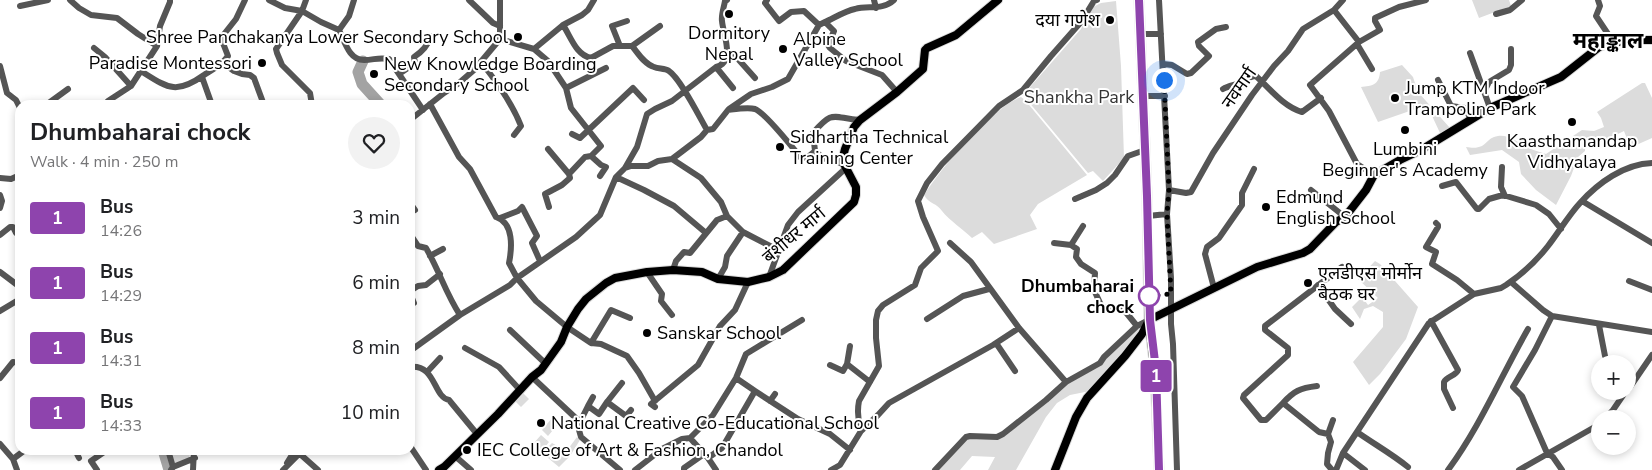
<!DOCTYPE html>
<meta charset="utf-8">
<style>
:root{--surface:#fff;--page:#f2f2f2;--text:#202124;--muted:#757577}
body{margin:0;font-family:"Nunito Sans","Noto Sans Devanagari",sans-serif;background:var(--page);color:var(--text);height:100vh;display:flex;flex-direction:column;font-size:19px;white-space:nowrap}
*{box-sizing:border-box;margin:0}
p{font-size:16px;color:var(--muted)}
.icon{flex:none;width:28px;height:28px;fill:none;stroke:currentColor;stroke-width:2;stroke-linecap:round;stroke-linejoin:round}
.map{position:relative;flex:1;overflow:hidden}
.sheet{position:absolute;left:15px;top:100px;width:400px;height:355px;display:flex;flex-direction:column;background:var(--surface);border-radius:15px;box-shadow:0 2px 8px #0003}
.sheet>*{flex:none}
.badge{padding:0 10px;border-radius:4px;font-size:18px;line-height:32px}
.controls{position:absolute;left:1591px;top:355px;display:grid;gap:10px}
.controls a{display:grid;place-items:center;width:45px;height:45px;border-radius:50%;background:var(--surface);box-shadow:0 2px 8px #0003;font-size:25px}
.you{position:absolute;width:25px;height:25px;margin:-12px;border:4px solid #fff;border-radius:50%;background:#1a73e8;box-shadow:0 0 0 8px #1a73e833}
.map>.badge{position:absolute;translate:-50% -50%;box-shadow:0 0 0 2px #fff}
.round{display:grid;place-items:center;flex:none;width:52px;height:52px;border-radius:26px;background:var(--page)}
.head{display:flex;align-items:center;justify-content:space-between;height:85px;padding:0 15px}
h1{font-size:24px;font-weight:700;line-height:38px}
ul{padding:0;list-style:none}
li{display:flex;align-items:center;gap:15px;height:65px;padding:0 15px}
li div{flex:1}
li b{display:block;font-size:19px}
li em{font-style:normal}
li .badge{min-width:55px;font-weight:700;text-align:center}
.map>svg:first-child{display:block}
</style>
<div class="map">
<svg width="1652" height="470" viewBox="0 0 1652 470">
<rect width="100%" height="100%" fill="#fff"/>
<path fill="#dcdcdc" d="M1472,0H1509L1511,6L1479,18Z
M1116,1L1121,66L1124,158L1103,181L1093,171L1088,173L1023,95L1081,29L1091,8L1101,3Z
M1402,65L1413,77L1418,92L1450,128L1440,133L1427,105L1378,122L1361,87C1372,86 1379,85 1380,72Z
M1642,83H1645L1652,98V138L1634,146L1629,144L1624,131C1611,138 1598,142 1585,148V151L1578,157L1571,176L1556,205L1536,190L1521,174L1519,162L1502,150L1470,155L1466,147C1488,151 1484,138 1498,136C1510,134 1520,145 1531,149C1535,151 1541,152 1546,154L1582,130L1594,131L1604,127L1601,118L1597,112Z
M1021,97L1025,100L1087,175L1038,204L1030,215L1037,229L994,244L982,232L972,238C963,229 950,221 942,211C937,203 929,204 924,195C942,167 963,144 987,122C997,112 1007,102 1021,97Z
M1375,261L1380,264L1418,307L1406,339L1380,374L1369,385L1353,362L1383,327V312L1373,306L1364,309L1360,319L1352,307L1362,297L1368,305L1378,298L1358,279Z
M1136,327L1141,331L1090,391L1070,395L1057,403L1046,417L1016,470H988L995,457L972,456L960,470H937L970,436L1003,434L1066,382L1100,363Z
M523,393L529,399L521,407L515,401Z
M552,418L558,424L548,436L542,430Z
M541,435L549,442L541,452L533,444Z
M577,437L580,440L570,456L559,467L542,453L552,443L565,450L568,449Z
M170,450H191L189,458L175,465Z"/>
<g fill="none" stroke-linecap="round" stroke-linejoin="round">
<path stroke="#a3a3a3" stroke-width="11" d="M363,61L358,72L362,84L381,105
M163,450L169,470"/>
<defs>
<path id="major" d="M439,470L444,467L498,414L532,377L541,370L561,342L567,327L578,309L586,299L606,283L615,278L647,272L673,270L702,272L718,279L748,282L769,277L783,270L854,202L856,195V187L844,164L843,157L845,149L854,127L860,120L897,92L923,69L925,50L927,48L956,35L998,0
M1055,470L1076,417L1087,398L1125,356L1142,334L1149,320L1257,267L1303,253L1310,249L1336,222L1345,217L1366,190L1374,175L1400,160L1421,150L1490,108L1561,77L1599,47L1610,43L1635,40H1652"/>
<path id="highway" d="M1139,0L1147,196L1149,320L1155,370L1159,470"/>
</defs>
<use href="#major" stroke="#dbdbdb" stroke-width="10"/>
<use href="#highway" stroke="#dbdbdb" stroke-width="11"/>
<path stroke="#555" stroke-width="6" d="M70,0L79,8L91,15L117,18L138,34L157,46
M269,0L285,8L302,11L321,22L339,30C345,42 349,60 364,60C374,60 378,57 389,59L423,110
M306,0L302,11L276,49L277,53L282,65L310,93L312,105
M469,0L493,23L500,26
M500,0V39
M767,0L765,3L779,21L791,12L804,11L819,25L825,22L834,31L828,45L830,48L846,61L882,75L897,92
M874,0L876,8
M1159,0L1169,190L1167,214L1171,278V324L1173,344L1177,470
M1598,0L1600,6L1596,16L1610,37V43
M20,6L48,0
M1334,10L1359,42
M1496,14L1510,10L1522,0
M825,22C834,18 845,11 855,9C868,5 882,11 894,0
M563,25L582,15L588,10L594,0
M339,30L349,16L354,0
M1140,34H1161
M500,39L534,49L563,25C571,37 576,55 591,58L613,46H632C638,53 644,64 654,67C659,69 665,68 669,71C680,78 700,118 707,130L713,129L728,110C736,109 748,107 755,109C765,113 793,148 801,158L808,157L815,151L813,133C834,109 832,118 860,120
M1357,44L1372,69
M620,46L612,26L627,21
M632,46L660,26
M94,48L105,57L131,86
M534,49L548,61L566,88L571,108L601,146L591,156L585,157L569,174L570,178L562,185L545,194L549,207
M1470,53L1490,108
M728,54L738,59L755,78
M481,62C497,82 512,103 521,126L514,135
M223,63L234,71L242,74L250,75L254,78L264,105
M1163,64L1172,65L1187,74L1191,73L1209,56L1199,46L1198,42L1216,29L1226,27
M0,66L7,93L16,100L20,108
M716,67L733,88
M141,71C168,88 176,95 204,75C213,69 222,65 228,56L221,38L236,19L245,0
M399,74L415,63L414,57C422,52 428,45 431,36
M202,77L212,105
M1438,80L1451,106L1465,108L1471,120
M566,88L606,68
M1223,89C1228,86 1235,85 1240,83C1246,80 1249,76 1256,76C1270,89 1284,107 1302,112L1321,98
M1484,92L1489,82L1509,70L1511,65V49
M1142,96H1165
M108,101L131,86L157,46L160,26L170,2V0
M430,104L459,157L470,169L496,217C514,223 512,248 509,263L517,278L536,301L567,327L591,343L601,344L627,356L639,373L655,401
M46,105L68,89
M729,109L751,94L772,87L788,79L819,25
M410,120L444,93L459,83L474,70L500,39
M572,134L580,138L633,88L644,100
M548,149L569,174
M815,151L823,158L844,164
M591,156L601,165L606,167L600,176
M672,159L701,178L721,202L727,216
M1502,167L1501,187L1505,196
M625,168L631,166H648L658,161L672,159L701,137L707,130
M1374,175L1357,164L1329,111L1310,85L1359,42L1380,30L1375,21V18L1399,7L1426,0
M616,177L644,190L674,206L706,233
M0,178L11,179L20,175
M1442,186L1456,182L1477,209H1479L1489,199L1503,195L1536,205L1549,214L1561,229
M1169,190L1186,193L1191,192L1213,153L1252,95L1274,66L1288,51L1303,29L1334,10L1343,0
M1311,190L1345,217
M0,195L2,201L0,208
M1075,199L1096,190L1107,183L1115,175L1128,156L1145,150
M1582,201L1652,243
M410,203L415,210L410,213
M1148,216L1167,214
M500,218L518,211L522,207L537,236L532,243L540,261
M1436,223L1438,225V227L1426,247L1436,252L1432,264L1457,280L1474,294
M410,234L418,246L426,248C439,270 446,294 460,315
M0,235L10,227H13L16,233
M950,243L971,262L1019,328L1066,382L1100,363L1104,357L1137,326L1149,320
M1054,243L1071,245L1077,249L1076,257L1081,264L1095,273L1094,290L1101,305L1102,307L1124,310L1137,326
M1071,245L1083,226
M430,256L443,249
M673,270L676,261L684,252L690,253L717,220L727,216L743,232
M0,272L20,287
M647,272L662,294L661,301L672,315
M769,277L788,225L798,212L846,168
M718,279L725,267L727,256L743,232L778,250
M1629,281L1652,290
M1511,282L1543,310L1552,316L1652,332
M1318,285L1335,309L1351,324
M1214,288L1205,254L1207,247L1219,238L1242,205V193L1254,169
M410,291L418,286L426,285L440,274
M410,293L414,303
M0,311L20,299
M1552,316L1535,350L1513,387L1522,396L1547,453L1553,457L1562,470
M927,319L963,296L989,289
M1431,321L1458,370C1456,376 1447,376 1444,382V389L1453,408
M1599,325L1605,356
M510,330L546,364
M591,343L611,310L630,318
M996,343L1015,371
M850,346L847,364L870,382
M465,348L499,367L520,390
M410,351L460,315L510,285L517,278L576,237L600,215L616,177L625,168L637,147L647,114L655,109L672,101L716,67C736,62 723,34 722,21C721,15 724,7 725,1L727,0
M830,365L843,371L847,364
M410,367C436,364 433,397 449,400L477,434
M427,372L440,358
M532,377L580,422L579,430L581,437L620,470
M0,378L13,362L20,363
M1628,390L1652,355
M755,391L798,419L830,434L850,450
M770,401L775,394
M607,402L622,383
M1283,403C1294,391 1300,388 1317,386
M588,406L593,397
M655,407L651,404L698,365L720,326L735,310L748,282
M1605,419L1613,410L1626,391
M580,422L588,406L599,414L607,402L626,416L631,410
M861,431C858,421 857,411 859,401L879,366L876,338V320L878,311L883,305L915,285L921,268L938,251L923,217L918,201L927,183L942,164L999,106L1023,90L1051,56L1081,22L1094,1L1097,0
M1357,432C1374,444 1392,454 1408,467
M1328,434L1319,432L1283,403L1266,420H1261L1243,398L1244,395L1288,355V348L1265,330V326L1342,267
M690,438L708,458L716,470
M0,444L13,459L17,470
M410,446L426,470
M75,450L79,458
M168,450L173,467
M1343,453L1365,470
M300,454L318,470
M455,456L471,470
M708,458L722,448L755,391L736,378
M13,459L25,450
M287,463L295,450
M97,470L91,461L107,450
M171,470L173,467L195,458
M193,470L194,450
M283,470L303,450
M635,470L662,449L682,439L690,438L713,415L736,378L746,354L802,320
M684,470V468L704,454
M831,470L840,465L861,431L878,415L889,403L993,345L1019,328
M935,470L966,437L970,436L997,437L1003,434L1046,400L1066,382
M1332,470L1327,464L1328,453L1331,442L1328,434L1333,420
M1336,470L1343,453L1429,323L1474,294L1501,288L1506,285C1521,275 1537,260 1548,246C1559,232 1568,216 1580,203C1598,183 1624,164 1652,163
M1448,470C1480,427 1501,376 1528,329
M1519,470L1600,424"/>
<use href="#major" stroke="#000" stroke-width="8"/>
<use href="#highway" stroke="#000" stroke-width="9"/>
</g>
<g fill="none" stroke-linecap="round" stroke-linejoin="round">
<defs>
<path id="line" d="M1139,0L1147,196L1150,320L1156,370L1159,470"/>
</defs>
<use href="#line" stroke="#fff" stroke-width="11"/>
<use href="#line" stroke="#8e44ad" stroke-width="8"/>
<path stroke="#000" stroke-width="5" stroke-dasharray="0 9" d="M1149,296L1171,294L1167,214L1169,190L1164,80"/>
</g>
<g fill="#000" stroke="#fff" stroke-width="2">
<circle cx="729" cy="14" r="5"/>
<circle cx="1110" cy="20" r="5"/>
<circle cx="518" cy="37" r="5"/>
<circle cx="783" cy="49" r="5"/>
<circle cx="262" cy="63" r="5"/>
<circle cx="374" cy="74" r="5"/>
<circle cx="1395" cy="98" r="5"/>
<circle cx="1572" cy="122" r="5"/>
<circle cx="1405" cy="130" r="5"/>
<circle cx="780" cy="147" r="5"/>
<circle cx="1266" cy="207" r="5"/>
<circle cx="1308" cy="283" r="5"/>
<circle cx="647" cy="333" r="5"/>
<circle cx="541" cy="423" r="5"/>
<circle cx="467" cy="450" r="5"/>
</g>
<circle fill="#fff" stroke="#8e44ad" stroke-width="2.5" cx="1149" cy="296" r="10"/>
<g text-anchor="middle" dominant-baseline="central" stroke-width="4" stroke-linejoin="round" paint-order="stroke">
<g font-size="18" fill="#000" stroke="#fff" text-anchor="start">
<text x="1100" y="20" text-anchor="end">दया गणेश</text>
<text x="729" y="33" text-anchor="middle">Dormitory<tspan x="729" dy="21">Nepal</tspan></text>
<text x="508" y="37" text-anchor="end">Shree Panchakanya Lower Secondary School</text>
<text x="793" y="39">Alpine<tspan x="793" dy="21">Valley School</tspan></text>
<text x="252" y="63" text-anchor="end">Paradise Montessori</text>
<text x="384" y="64">New Knowledge Boarding<tspan x="384" dy="21">Secondary School</tspan></text>
<text x="1405" y="88">Jump KTM Indoor<tspan x="1405" dy="21">Trampoline Park</tspan></text>
<text x="790" y="137">Sidhartha Technical<tspan x="790" dy="21">Training Center</tspan></text>
<text x="1572" y="141" text-anchor="middle">Kaasthamandap<tspan x="1572" dy="21">Vidhyalaya</tspan></text>
<text x="1405" y="149" text-anchor="middle">Lumbini<tspan x="1405" dy="21">Beginner's Academy</tspan></text>
<text x="1276" y="197">Edmund<tspan x="1276" dy="21">English School</tspan></text>
<text x="1318" y="273">एलडीएस मोर्मोन<tspan x="1318" dy="21">बैठक घर</tspan></text>
<text x="657" y="333">Sanskar School</text>
<text x="551" y="423">National Creative Co-Educational School</text>
<text x="477" y="450">IEC College of Art &amp; Fashion, Chandol</text>
</g>
<g font-size="18" fill="#000" stroke="#fff">
<text transform="translate(1239 88) rotate(-55)">नवमार्ग</text>
<text transform="translate(794 235) rotate(-40)">बंशीधर मार्ग</text>
</g>
<g font-size="18" fill="#333" stroke="#fff">
<text x="1079" y="97">Shankha Park</text>
</g>
<g font-size="18" font-weight="bold" fill="#000" stroke="#fff" text-anchor="end">
<text x="1134" y="286">Dhumbaharai<tspan x="1134" dy="21">chock</tspan></text>
</g>
<g font-size="22" font-weight="bold" fill="#000" stroke="#fff">
<text x="1608" y="41">महाङ्काल</text>
</g>
</g>
</svg>
<div class="controls">
<a>+</a>
<a>−</a>
</div>
<div class="you" style="left:1164px;top:80px"></div>
<b class="badge" style="left:1156px;top:376px;background:#8e44ad;color:#fff">1</b>
<section class="sheet">
<div class="head"><div><h1>Dhumbaharai chock</h1><p>Walk · 4 min · 250 m</p></div><a class="round"><svg class="icon" aria-label="heart" viewBox="0 0 24 24"><path d="M12 20l-8-8c-3-5 5-10 8-4 3-6 11-1 8 4z"/></svg></a></div>
<ul>
<li><span class="badge" style="background:#8e44ad;color:#fff">1</span><div><b>Bus</b><p>14:26</p></div><em>3 min</em></li>
<li><span class="badge" style="background:#8e44ad;color:#fff">1</span><div><b>Bus</b><p>14:29</p></div><em>6 min</em></li>
<li><span class="badge" style="background:#8e44ad;color:#fff">1</span><div><b>Bus</b><p>14:31</p></div><em>8 min</em></li>
<li><span class="badge" style="background:#8e44ad;color:#fff">1</span><div><b>Bus</b><p>14:33</p></div><em>10 min</em></li>
</ul>
</section>
</div>
